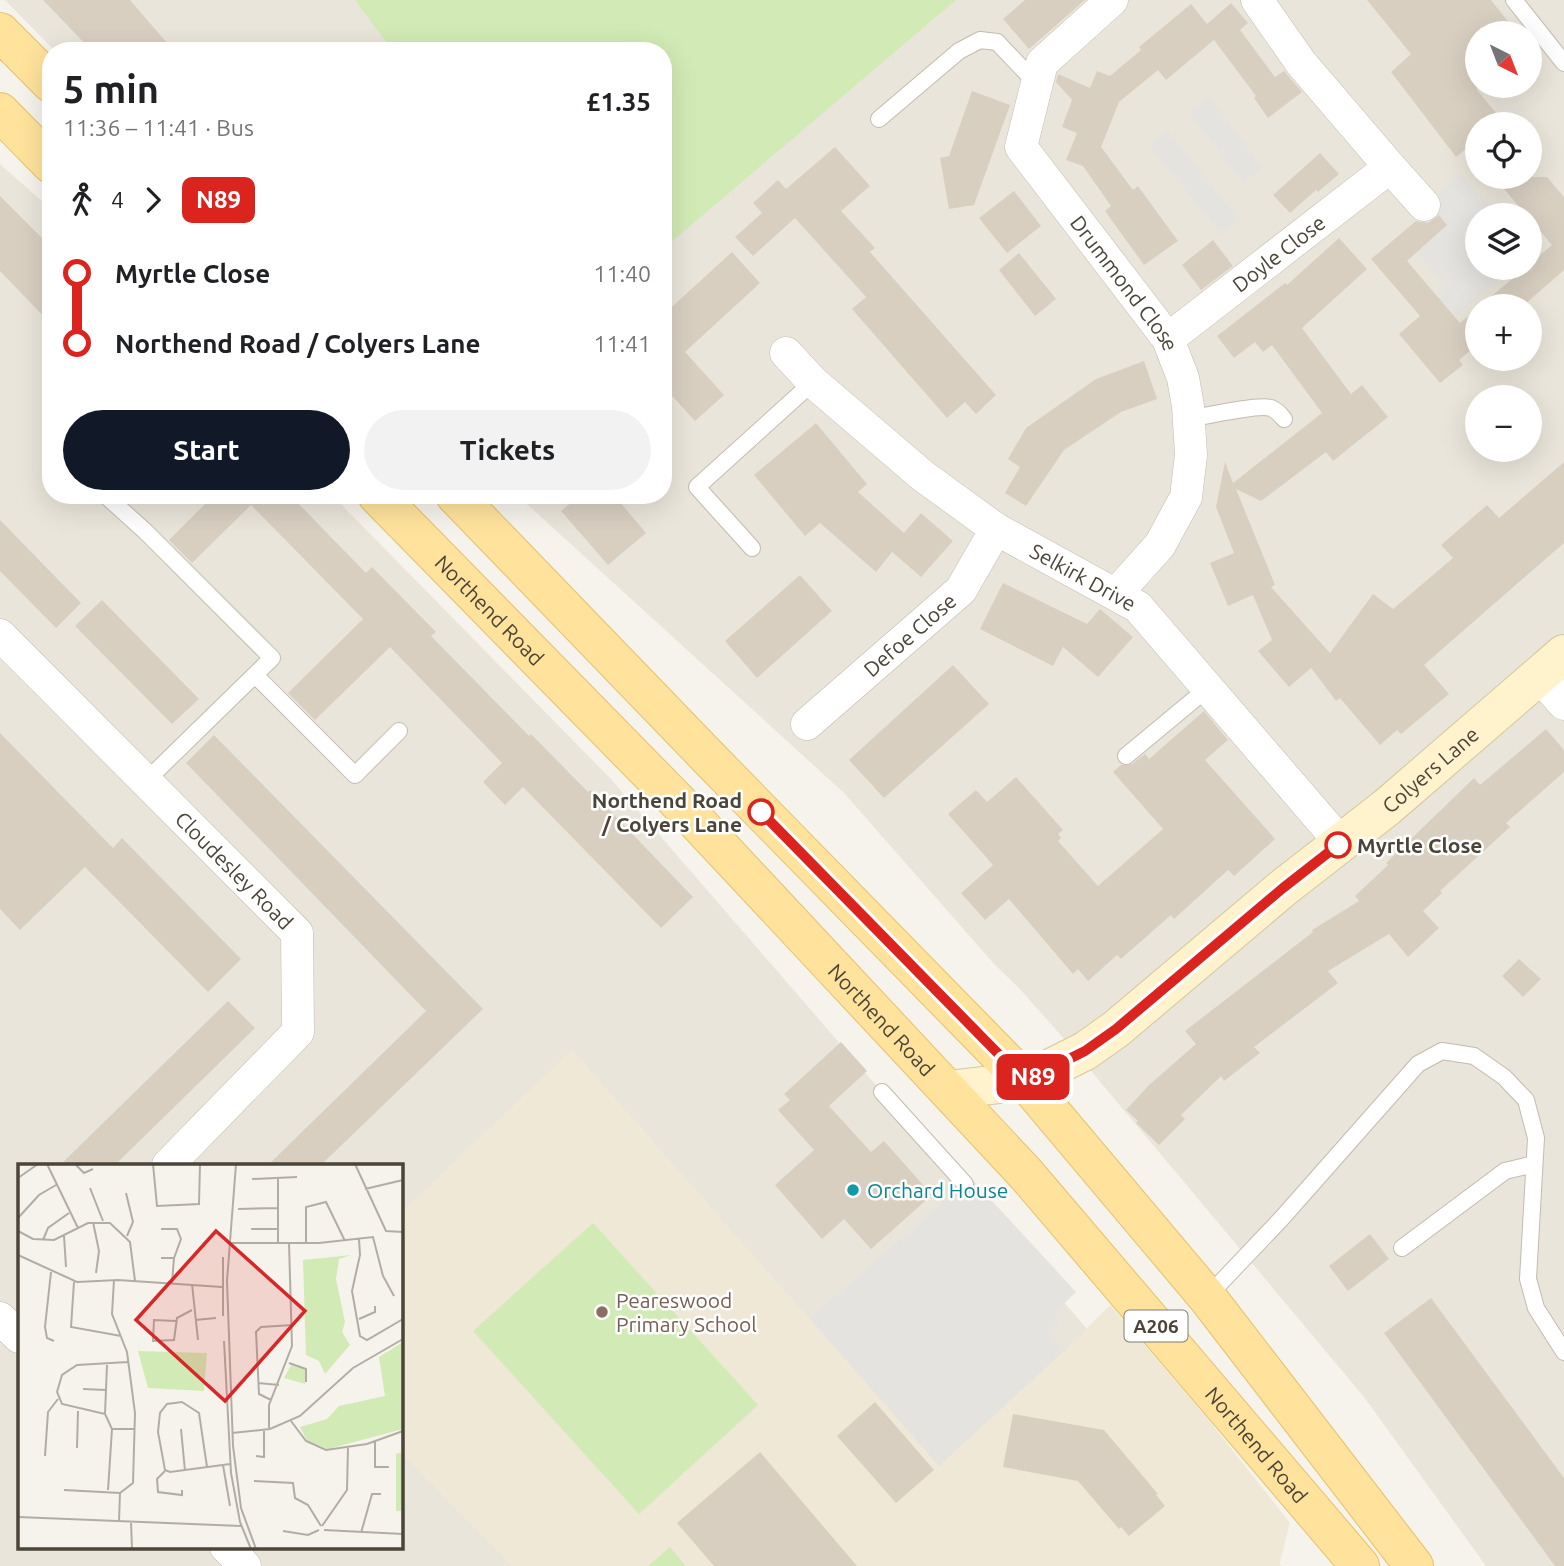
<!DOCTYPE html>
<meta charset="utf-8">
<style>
:root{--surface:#fff;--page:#f2f2f2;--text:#202124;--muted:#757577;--accent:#111827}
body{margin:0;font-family:Ubuntu,sans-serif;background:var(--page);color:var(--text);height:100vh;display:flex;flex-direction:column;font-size:26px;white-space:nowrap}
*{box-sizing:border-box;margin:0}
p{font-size:23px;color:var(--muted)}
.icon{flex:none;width:38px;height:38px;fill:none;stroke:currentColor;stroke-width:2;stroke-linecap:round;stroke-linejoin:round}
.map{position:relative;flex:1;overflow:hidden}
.panel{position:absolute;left:42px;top:42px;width:630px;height:462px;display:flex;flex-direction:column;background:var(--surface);border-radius:28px;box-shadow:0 7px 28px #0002}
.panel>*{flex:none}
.badge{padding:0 14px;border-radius:10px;font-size:24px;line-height:46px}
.needle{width:46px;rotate:138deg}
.buttons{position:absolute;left:1465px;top:21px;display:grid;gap:14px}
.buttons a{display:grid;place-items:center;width:77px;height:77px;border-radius:50%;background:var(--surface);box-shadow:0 7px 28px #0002;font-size:35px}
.map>.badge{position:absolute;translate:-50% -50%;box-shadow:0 0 0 4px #fff}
.legs{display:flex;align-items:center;gap:10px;height:77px;padding:0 21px;font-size:23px}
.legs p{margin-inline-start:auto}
.overview{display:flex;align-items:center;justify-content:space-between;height:119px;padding:0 21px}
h1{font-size:38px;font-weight:700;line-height:52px}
.action{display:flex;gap:14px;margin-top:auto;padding:14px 21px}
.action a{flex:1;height:80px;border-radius:42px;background:var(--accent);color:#fff;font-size:28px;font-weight:700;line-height:80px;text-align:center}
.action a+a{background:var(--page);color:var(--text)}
ul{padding:0 21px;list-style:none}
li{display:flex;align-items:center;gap:24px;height:70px;font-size:26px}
li i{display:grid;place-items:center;width:10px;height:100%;margin:0 9px;background:currentColor}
li i::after{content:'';width:18px;height:18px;margin:-9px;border:5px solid;border-radius:50%;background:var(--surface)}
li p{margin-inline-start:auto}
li:first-child i{background:linear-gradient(#0000 50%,currentColor 0)}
li:last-child i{background:linear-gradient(currentColor 50%,#0000 0)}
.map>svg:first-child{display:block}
</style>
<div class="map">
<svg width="1564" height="1566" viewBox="0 0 1564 1566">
<rect width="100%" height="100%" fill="#f6f3ec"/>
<path fill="#eae5da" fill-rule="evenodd" d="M5,0H1564V1566H1486L1364,1397L1066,1041L1018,987L995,965L844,793L517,495H663V51H55ZM1477,33H1530V86H1477ZM1477,124H1530V177H1477ZM1477,215H1530V268H1477ZM1477,306H1530V359H1477ZM1477,397H1530V450H1477Z
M0,164L51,209V495H332L610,778L1139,1389L1281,1566H0ZM19,1165H401V1547H19Z"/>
<path fill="#efe8d6" d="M572,1050L939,1466L1065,1350L1110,1305L1203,1413L1290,1523L1279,1566H512L401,1453V1213Z"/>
<path fill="#d2eab5" d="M355,0H956L663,249V51H393Z
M593,1223L758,1405L639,1514L473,1331Z
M670,1547L686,1566H648Z"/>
<path fill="#e5e3e0" d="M1209,96L1263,168L1243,183L1188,111Z
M1168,131L1239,219L1221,234L1149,145Z
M1461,174L1497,215H1477V268H1512L1451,321L1432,299L1446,286L1417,252L1436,236L1416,213Z
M971,1178L1076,1292L1054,1313L1060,1321L1048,1332L1065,1350L939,1466L810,1318Z"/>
<path fill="#d8cfc1" d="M43,0H130L174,51H92Z
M1025,0H1085L1029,49L1003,19Z
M1367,0H1491L1517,33H1477V90L1505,124H1477V140L1456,157L1391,72L1411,54Z
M1231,3L1248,23L1240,30L1275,77L1284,71L1302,92L1268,118L1254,98L1256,96L1214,40L1166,80L1158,70L1119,102L1101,147L1133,190L1138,186L1178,241L1144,265L1105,211L1111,206L1083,166L1066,160L1077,133L1062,127L1072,100L1056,82L1058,74L1090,88L1097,71L1110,76L1141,50L1139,47L1191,4L1207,24Z
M972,91L1010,105L974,205L949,209L940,158L949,156Z
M835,147L870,186L841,211L875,248L870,252L996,395L976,414L965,402L947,418L852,309L866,297L795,218L753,256L735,237L762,213L753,203L778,180L786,189Z
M1320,153L1339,174L1318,192L1316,190L1290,213L1273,195Z
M1494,177H1547L1564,197V270L1523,306H1480L1525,268H1530V264L1552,245L1530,219V215H1526Z
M1014,191L1041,226L1007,253L979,218Z
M0,196L51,247V324L0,271Z
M1439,215L1447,225L1407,261L1460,323L1477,309V345L1459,360L1463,365L1440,383L1399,334L1420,316L1371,259L1416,221L1428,223Z
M1339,238L1367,269L1302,328L1351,394L1362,385L1388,417L1333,461L1326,452L1261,501L1236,489L1275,585L1271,587L1330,653L1373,594L1393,609L1453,558L1441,545L1487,505L1499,518L1564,462V543L1424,665L1449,694L1401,734L1397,730L1380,745L1340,698L1336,701L1311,668L1289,687L1258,651L1272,640L1253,595L1228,606L1210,563L1234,553L1216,507L1225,462L1233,483L1322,413L1272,345L1263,352L1255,342L1234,358L1217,336L1285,283L1287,285Z
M1213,240L1233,266L1201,290L1182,265Z
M732,252L760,283L685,352L724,395L695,421L663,386V315Z
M1019,253L1056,299L1035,316L999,270Z
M1144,361L1157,399L1121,412L1064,450L1026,506L1005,493L1020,467L1008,459L1026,428L1096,379Z
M816,423L867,484L858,492L904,533L921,513L953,541L921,577L892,552L876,572L820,523L805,536L754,475Z
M214,495H290L366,573L372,567L436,632L431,636L529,736L531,734L588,792L590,790L693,897L661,928L523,787L505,805L483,782L502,763L390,647L315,720L288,693L363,619L251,505L192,563L169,540Z
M580,495H614L646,533L608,565L561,511Z
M0,520L81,603L56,628L0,571Z
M800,575L832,611L757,678L725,641Z
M1003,583L1087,624L1100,609L1133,637L1098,677L1063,647L1053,666L980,629Z
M102,600L199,699L172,724L75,626Z
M953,665L989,704L884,798L849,760Z
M1204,711L1228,740L1205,760L1275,839L1234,876L1228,870L1174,919L1171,915L1121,959L1117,955L1088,981L1078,969L1073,974L1009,899L985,920L961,893L993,865L948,814L976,790L987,802L1016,777L1063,830L1058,834L1061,838L1058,841L1098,886L1163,829L1113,772L1121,765L1132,764L1145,754L1149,759Z
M1546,729L1564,750V772L1506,823L1510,827L1440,891L1442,893L1423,911L1439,928L1408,957L1389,934L1328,971L1338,983L1254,1047L1260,1053L1224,1081L1221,1076L1181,1115L1185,1119L1159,1145L1136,1123L1138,1121L1126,1110L1149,1085L1196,1044L1185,1031L1313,932L1312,930L1359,901L1355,896L1388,865L1386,863L1474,778L1480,785Z
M0,733L113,848L122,838L241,959L208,992L85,867L20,930L0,909Z
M214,735L483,1009L321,1165H268L426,1011L186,763Z
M1519,959L1541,979L1523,997L1502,976Z
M228,1001L255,1028L115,1165H60Z
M841,1042L867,1071L829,1106L871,1152L884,1141L932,1195L871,1249L844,1219L822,1239L775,1185L814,1150L778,1110L790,1100L784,1094Z
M1370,1234L1389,1259L1348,1291L1329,1266Z
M1431,1298L1564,1478V1566H1555L1384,1333Z
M875,1402L934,1470L896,1503L837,1436Z
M1013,1414L1104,1430L1158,1494L1156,1495L1165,1506L1129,1536L1121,1527L1119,1529L1078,1481L1003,1467Z
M760,1452L857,1566H714L677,1523Z"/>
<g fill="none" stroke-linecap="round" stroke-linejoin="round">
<defs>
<path id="lane" d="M1514,0L1564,63
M879,119L959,51L980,40L997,42L1037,84
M1189,419C1205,416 1260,404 1271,408C1276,410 1281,415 1284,419
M105,495L146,532L272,658L146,781
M752,548L697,487L813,382
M255,675L355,775L399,731
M1126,756L1208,688
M882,1092L965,1184
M1402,1248L1505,1171L1534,1164
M1207,1297L1282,1218L1418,1064L1442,1051L1474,1056L1504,1077L1526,1100L1536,1138L1528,1279L1536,1308L1564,1352"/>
<g id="street">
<path id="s1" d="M1112,0L1042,63L1021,147L1168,339L1183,378L1188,406L1191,455L1186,497L1160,545L1116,594"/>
<path d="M1390,167L1424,205"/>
<path id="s2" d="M1168,339L1390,167L1301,63L1257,0"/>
<path id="s3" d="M786,353L813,382L923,476L996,529L1138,607L1341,843"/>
<path id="s4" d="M0,635L297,933L298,1032L168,1165"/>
<path d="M1539,676L1564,704"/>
<path id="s5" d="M807,724L961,590L996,529"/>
<path d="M0,1318L19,1337"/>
<path d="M226,1547L245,1566"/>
</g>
<g id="secondary">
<path id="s6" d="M948,1090L1025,1081L1085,1051L1116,1029L1283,888L1387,807L1564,654"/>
</g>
<g id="primary">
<path d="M0,32L51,83"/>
<path d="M0,112L51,164"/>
<path id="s7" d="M377,495L682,806L1026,1174L1360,1566"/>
<path d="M455,495L706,755L1025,1081L1207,1297L1414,1566"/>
</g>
</defs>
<use href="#lane" stroke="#c2bbae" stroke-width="18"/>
<use href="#street" stroke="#c2bbae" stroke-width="33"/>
<use href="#secondary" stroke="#d6c79b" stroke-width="40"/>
<use href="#primary" stroke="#e6c16a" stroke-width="40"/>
<use href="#lane" stroke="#fff" stroke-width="16"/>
<use href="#street" stroke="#fff" stroke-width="32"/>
<use href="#secondary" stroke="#fff3cd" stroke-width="38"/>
<use href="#primary" stroke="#ffe39c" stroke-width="38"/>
</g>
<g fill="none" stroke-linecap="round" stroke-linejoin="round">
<defs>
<path id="line-1" d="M761,812L1025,1081L1085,1051L1116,1029L1283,888L1338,845"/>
</defs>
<use href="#line-1" stroke="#fff" stroke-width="16"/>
<use href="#line-1" stroke="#dc241f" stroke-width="10"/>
</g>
<g fill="#fff" stroke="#dc241f" stroke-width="3.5">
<circle cx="761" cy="812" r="12"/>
<circle cx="1338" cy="845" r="12"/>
</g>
<circle fill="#0f9aa8" stroke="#fff" stroke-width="2.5" cx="853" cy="1190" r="7"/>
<circle fill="#8d6e63" stroke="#fff" stroke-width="2.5" cx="602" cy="1312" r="7"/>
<g text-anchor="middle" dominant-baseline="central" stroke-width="5" stroke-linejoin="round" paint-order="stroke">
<rect fill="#fff" stroke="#817c74" stroke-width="2" x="1124.5" y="1310.5" width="63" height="31" rx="5"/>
<g font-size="19" font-weight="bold" fill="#4b4439">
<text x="1156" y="1326">A206</text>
</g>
<g font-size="21" fill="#4b4439" stroke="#fff">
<text stroke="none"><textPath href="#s2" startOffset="140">Doyle Close</textPath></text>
<text stroke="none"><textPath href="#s1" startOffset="352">Drummond Close</textPath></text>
<text stroke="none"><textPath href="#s3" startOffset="374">Selkirk Drive</textPath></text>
<text stroke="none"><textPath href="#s7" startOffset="161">Northend Road</textPath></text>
<text stroke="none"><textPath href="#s5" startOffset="136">Defoe Close</textPath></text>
<text stroke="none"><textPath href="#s6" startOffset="590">Colyers Lane</textPath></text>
<text stroke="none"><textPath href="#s4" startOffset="332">Cloudesley Road</textPath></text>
<text stroke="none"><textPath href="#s7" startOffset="728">Northend Road</textPath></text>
<text stroke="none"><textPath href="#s7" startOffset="1295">Northend Road</textPath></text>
</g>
<g font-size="21" font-weight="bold" fill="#4b4439" stroke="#fff" text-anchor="end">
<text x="742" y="800">Northend Road<tspan x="742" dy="24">/ Colyers Lane</tspan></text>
<text x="1357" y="845" text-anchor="start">Myrtle Close</text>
</g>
<g font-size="21" fill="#0d838f" stroke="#fff" text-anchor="start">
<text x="867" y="1190">Orchard House</text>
</g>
<g font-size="21" fill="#785e54" stroke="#fff" text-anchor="start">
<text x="616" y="1300">Peareswood<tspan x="616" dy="24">Primary School</tspan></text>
</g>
</g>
<g transform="translate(18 1164)">
<rect width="385" height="385" fill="#f6f3ec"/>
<path d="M333,91L321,95L318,115L327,158L324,168L332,181L307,210L301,197L288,191L285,96ZM385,178V265L310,285L289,277L282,263L309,255L321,242L367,232L361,193ZM120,187L189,189L186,227L130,224ZM273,201L288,205L287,220L266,214ZM385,288V347H378V290Z" fill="#d2eab5"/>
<path fill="none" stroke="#b2ada4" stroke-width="2" d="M29,0L60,64M57,0L66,9L75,5M135,0L139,42L181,40L182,0M218,0L209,117L215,282L223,344L238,385M337,0L368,67L385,68M0,14L20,0M234,15L279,13M72,24L85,57M347,25L385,16M108,29L115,58L109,72M220,45L260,44M0,54L21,31L38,21M75,58L81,87L78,109M233,65H260M0,67L15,75L36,76L70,59H92L112,78L117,117M46,72L48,103M341,75L342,91L334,127L342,172L349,176L385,155M25,76L30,64L51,49M211,79H301L355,73L365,112L376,132M260,79V14M288,79V43L308,38L327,77M0,91L59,118L100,116L204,123M143,94H156L163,75L159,65H143M33,108L27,163L29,174L36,177M96,116L94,150L109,188L117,249L115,319L102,329L101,357M56,118L53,163L103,172M154,119L156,94M174,120L180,176M205,152V93M341,155L357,148V142M177,156L198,154M158,157L136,156L135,177L156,176L159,154L174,146M206,177L213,309L222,358L233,385M271,199L288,205V218M89,201L87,250L94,265L90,326M240,219L261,221M65,225L88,226M253,236L241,230L238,168L243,163L275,161M87,250L44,240L39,228L44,211L59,201L110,198M273,257L288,277L308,286L349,280L385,267M251,264V241L274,182L271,79M94,265H116M163,265L167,307M214,269L252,265L282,252L335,204L385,175M357,278V303H371M59,284L60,247M27,292L30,248L40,235M238,292L246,293V266M205,301L212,342M189,303L181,249L164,238L149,240L142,249L140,268L147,306L152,308L212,300M147,307L139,315L140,328L164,331V326M236,317L275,319L277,334L290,341L303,362M46,326L102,329M0,353L223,362M113,358L114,385M304,362L329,326L330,283M306,366L385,370M265,367L290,371L301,366M343,369L354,330H363"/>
<path fill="#d62828" fill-opacity="0.15" stroke="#d62828" stroke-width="3.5" d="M198,67L287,147L207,237L118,156Z"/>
<rect width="385" height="385" fill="none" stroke="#4b4439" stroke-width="3.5"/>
</g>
</svg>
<div class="buttons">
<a><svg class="needle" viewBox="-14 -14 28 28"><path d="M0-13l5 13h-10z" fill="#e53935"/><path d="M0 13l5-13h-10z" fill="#757577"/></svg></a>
<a><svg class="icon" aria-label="locate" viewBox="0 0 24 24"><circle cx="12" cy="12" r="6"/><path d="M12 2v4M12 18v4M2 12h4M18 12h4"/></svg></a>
<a><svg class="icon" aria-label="layers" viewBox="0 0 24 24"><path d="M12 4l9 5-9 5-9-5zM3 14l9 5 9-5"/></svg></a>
<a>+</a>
<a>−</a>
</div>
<b class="badge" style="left:1033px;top:1077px;background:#dc241f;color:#fff">N89</b>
<section class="panel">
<div class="overview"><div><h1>5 min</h1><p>11:36 – 11:41 · Bus</p></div><b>£1.35</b></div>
<div class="legs"><svg class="icon" aria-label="walk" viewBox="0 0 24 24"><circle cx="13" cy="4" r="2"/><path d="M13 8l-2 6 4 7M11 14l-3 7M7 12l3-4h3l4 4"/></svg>4<svg class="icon" aria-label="forward" viewBox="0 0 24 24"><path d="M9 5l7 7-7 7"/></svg><b class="badge" style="background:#dc241f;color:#fff">N89</b></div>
<ul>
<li><i style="color:#dc241f"></i><b>Myrtle Close</b><p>11:40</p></li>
<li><i style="color:#dc241f"></i><b>Northend Road / Colyers Lane</b><p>11:41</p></li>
</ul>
<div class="action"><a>Start</a><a>Tickets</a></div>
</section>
</div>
